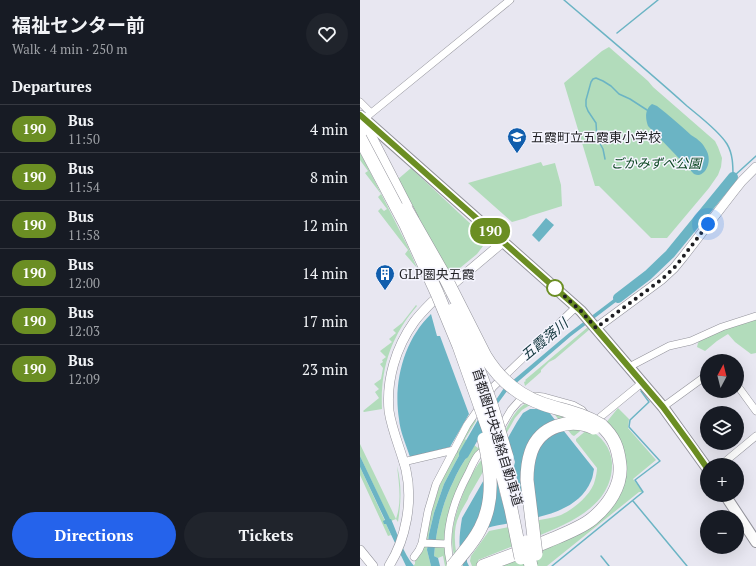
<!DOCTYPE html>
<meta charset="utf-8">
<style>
:root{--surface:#171b24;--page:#20242c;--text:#f1f3f6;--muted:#9ea1a6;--line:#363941;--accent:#2563eb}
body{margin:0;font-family:"PT Serif","Noto Sans JP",serif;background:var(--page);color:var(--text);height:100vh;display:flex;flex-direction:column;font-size:15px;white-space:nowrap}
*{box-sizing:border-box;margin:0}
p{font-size:13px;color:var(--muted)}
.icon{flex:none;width:22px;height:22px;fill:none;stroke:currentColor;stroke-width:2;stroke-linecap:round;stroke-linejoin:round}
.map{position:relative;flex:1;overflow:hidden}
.side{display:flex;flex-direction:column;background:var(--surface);width:360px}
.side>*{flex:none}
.badge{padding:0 8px;border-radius:13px;font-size:14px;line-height:26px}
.needle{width:26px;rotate:7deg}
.fabs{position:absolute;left:340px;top:354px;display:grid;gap:8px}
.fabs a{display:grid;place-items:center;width:44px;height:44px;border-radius:50%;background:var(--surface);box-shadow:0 4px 16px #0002;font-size:20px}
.you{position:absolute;width:20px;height:20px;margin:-10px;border:3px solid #fff;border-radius:50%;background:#1a73e8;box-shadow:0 0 0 6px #1a73e833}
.map>.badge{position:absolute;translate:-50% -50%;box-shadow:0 0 0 2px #fff}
h2{padding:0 12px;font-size:15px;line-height:36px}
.round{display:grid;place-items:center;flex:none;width:42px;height:42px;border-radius:21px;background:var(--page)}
.head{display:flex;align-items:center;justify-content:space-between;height:68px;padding:0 12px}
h1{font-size:19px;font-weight:700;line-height:30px}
.cta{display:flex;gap:8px;margin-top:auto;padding:8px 12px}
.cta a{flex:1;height:46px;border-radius:24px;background:var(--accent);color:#fff;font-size:16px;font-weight:700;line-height:46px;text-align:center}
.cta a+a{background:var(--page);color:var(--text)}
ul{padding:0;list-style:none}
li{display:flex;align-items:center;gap:12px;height:48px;padding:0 12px;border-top:1px solid var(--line)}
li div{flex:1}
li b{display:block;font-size:15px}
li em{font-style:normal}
li .badge{min-width:44px;font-weight:700;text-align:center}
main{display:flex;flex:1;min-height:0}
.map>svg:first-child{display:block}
</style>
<main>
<section class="side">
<div class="head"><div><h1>福祉センター前</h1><p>Walk · 4 min · 250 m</p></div><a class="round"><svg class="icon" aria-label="heart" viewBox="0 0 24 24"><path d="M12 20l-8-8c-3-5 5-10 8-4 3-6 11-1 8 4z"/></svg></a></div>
<h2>Departures</h2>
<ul>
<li><span class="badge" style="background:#6b8e23;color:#fff">190</span><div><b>Bus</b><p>11:50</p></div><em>4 min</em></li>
<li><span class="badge" style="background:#6b8e23;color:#fff">190</span><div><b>Bus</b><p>11:54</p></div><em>8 min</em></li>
<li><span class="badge" style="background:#6b8e23;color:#fff">190</span><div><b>Bus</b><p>11:58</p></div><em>12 min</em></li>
<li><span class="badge" style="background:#6b8e23;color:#fff">190</span><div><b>Bus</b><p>12:00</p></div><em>14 min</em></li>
<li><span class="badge" style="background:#6b8e23;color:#fff">190</span><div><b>Bus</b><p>12:03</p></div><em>17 min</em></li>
<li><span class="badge" style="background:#6b8e23;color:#fff">190</span><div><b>Bus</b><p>12:09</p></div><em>23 min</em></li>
</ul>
<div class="cta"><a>Directions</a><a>Tickets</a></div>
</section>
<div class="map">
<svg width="396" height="566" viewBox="0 0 396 566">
<rect width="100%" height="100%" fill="#e8e7f1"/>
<path fill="#b2dcbb" d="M249,47L288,81L293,87L355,141L358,147L362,158L361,167L358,175L349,188L307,238H291L239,186H235L204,83L242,51Z
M0,152L48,247L57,268L45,254L48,250L18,211L21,208L24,211L27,209L18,197L21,194L5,173L8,171L0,160Z
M181,162L183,166L195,163L201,185L202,206L170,216L166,218L152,222L108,183Z
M51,168L115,228L122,237L123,246L117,254L89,277L37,180Z
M56,305L57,306C31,336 20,369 22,409L4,412L3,411L19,398L15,392L19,389L14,384L21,379L23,368L20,364L23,362L22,360L26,357L20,351L32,342L29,339L36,333L33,330L42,323Z
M396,317V353L391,354L375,342L368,334L357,341L345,351L337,347L338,343L340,340L355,332Z
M228,327L230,329L195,359L189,362L181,370V372L165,386L164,382L166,381L165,380Z
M182,399L215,409L221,413L229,424L214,436L212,435L189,408L178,406L170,405L162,410L155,418L133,457L131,458L109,496L108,499C105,505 101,510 99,516C92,530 95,551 99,566H97C94,557 92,548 92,539C92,517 108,476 122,459C126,453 133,450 137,444C150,426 154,400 182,399Z
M258,408L269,419L268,428L296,460L273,479L283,492H279L187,566H130L202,538L261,484L245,424Z
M115,418L116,421L105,439L107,441L95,463L84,484L74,513L69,534L67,550L71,566H54V565L55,564V561L61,553L68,523L81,481L98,447Z
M228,429C241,436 251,447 252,463C253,506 209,523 176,537L174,521C183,519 193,518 201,515C214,509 232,494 235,480C236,476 237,472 237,468L216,441V439Z
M121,442L122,448L107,469L85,547L89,566H85L83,556L78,558L74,556C76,530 82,504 94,480C99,468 107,457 114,445L118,448Z
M0,444L36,519C42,502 39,484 37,466C42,485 41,503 38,522L36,519L31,521L30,520L0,456Z
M0,467L25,521V524H26L31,535L28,536L0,475Z
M149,527L153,546L118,560L121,566H112L110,561L111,556L129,531Z"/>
<path fill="#6bb4c4" d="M292,104L297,106C309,115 320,125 331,135C336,138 342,142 345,148C350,155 350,164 345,171C341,175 339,176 334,174L288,126C285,118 285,109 292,104Z
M186,218L194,225L179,242L172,235Z
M267,289L269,292L211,336L147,391L128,417L127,413L144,388L209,333Z
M71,314L77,336H80L109,414L90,447L50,457C46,444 40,432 39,419C33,382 44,340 71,314Z
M170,409H177L188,411L234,469C233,473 233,477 231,481C216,518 161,519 127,528L107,555V562L109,566H103C98,549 99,536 102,518L157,422L163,413Z
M107,441L114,445C107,457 99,468 94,480C82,504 76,530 74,556L78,558L80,566H71L67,550L69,534L74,513L84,484L95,463Z
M0,456L30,519H31C38,535 43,553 54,566H46L26,524H24L23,521L25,520L0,467Z"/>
<path fill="#e8e7f1" d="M150,446L155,462L154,466L167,521L149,525L139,490Z"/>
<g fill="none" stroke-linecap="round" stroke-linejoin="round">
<path stroke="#6bb4c4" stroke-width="1.5" d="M204,0C245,35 287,70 327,106C339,116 359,131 367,144C373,154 373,166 373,177
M257,33L298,0
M245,159L243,149L237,138L236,123L228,111L226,106V100L231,82L233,79L236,78L243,81L251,86L259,94L270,99L287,110
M374,176L396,156
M273,501L327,566
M241,556L249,566
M192,566L283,492L275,480L300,461L269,427L270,420L289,402L281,391"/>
<path stroke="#6bb4c4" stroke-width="10" d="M258,298L288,275L310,254L373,177
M104,454L127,414"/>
<defs>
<path id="minor" d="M0,102L11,113
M4,119L150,0
M269,367L309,346L331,341L362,327L396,316
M377,385L396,411
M128,395L133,387L216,307
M303,407L347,375
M233,423L283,382
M139,430L151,410L159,401L175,396L184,397L213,405L222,410L225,414
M43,462L94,450
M361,465L396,436
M62,543L87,544
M54,557L59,550L62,543L68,511L76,484L107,425L121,405
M91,566C82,534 93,502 108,474C111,468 114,460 118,455C121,452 125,449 128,447"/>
<path id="tertiary" d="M236,328L301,280L314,268L323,257L374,191L382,181L396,167
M0,550L13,566
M29,566C46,539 53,501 46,470C41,450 32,431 29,411C26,380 36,347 54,322C59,315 66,308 72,302L143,242"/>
<path id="secondary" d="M1,116L221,311L303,407L347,468
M365,495L396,542"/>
<path id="motorway" d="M0,118L52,219
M123,566C145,558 167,550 188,541C202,535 221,528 232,519C248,506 262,486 260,465C258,447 254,437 241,425"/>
</defs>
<use href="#minor" stroke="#93939b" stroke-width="8"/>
<use href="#tertiary" stroke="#93939b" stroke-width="10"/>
<use href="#secondary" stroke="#93939b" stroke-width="12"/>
<use href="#motorway" stroke="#93939b" stroke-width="14"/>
<use href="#minor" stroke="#fff" stroke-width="7"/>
<use href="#tertiary" stroke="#fff" stroke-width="9"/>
<use href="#secondary" stroke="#fff" stroke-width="10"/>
<use href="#motorway" stroke="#fff" stroke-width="13"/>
<defs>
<path id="motorway-bridge" d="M0,138L46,225L77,293L99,346L129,431L140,465L151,509L161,558
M46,209L86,279L125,356C139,379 157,395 183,404C204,411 221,413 241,425
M93,310C107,340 119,370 130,401C136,419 141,438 147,457
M166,542L171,566
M176,554L167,480C167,471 168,461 171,452C180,426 210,417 234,428
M93,566C102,554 113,543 120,529C135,501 131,469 124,439"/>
</defs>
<use href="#motorway-bridge" stroke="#93939b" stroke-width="14" stroke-linecap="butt"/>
<use href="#motorway-bridge" stroke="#fff" stroke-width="13"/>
</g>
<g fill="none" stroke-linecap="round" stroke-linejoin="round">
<defs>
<path id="line" d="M0,115L221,311L303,407L333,448L347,468"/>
</defs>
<use href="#line" stroke="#fff" stroke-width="9"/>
<use href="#line" stroke="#6b8e23" stroke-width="6"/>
<path stroke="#1e1e22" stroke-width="4" stroke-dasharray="0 7.2" d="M195,288L192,285L221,311L236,328L301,280L314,268L323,257L348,224"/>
</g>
<defs>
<symbol id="school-pin" viewBox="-11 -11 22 30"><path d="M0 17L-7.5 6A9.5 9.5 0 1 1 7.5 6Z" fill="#115ead" stroke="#f5f5fe"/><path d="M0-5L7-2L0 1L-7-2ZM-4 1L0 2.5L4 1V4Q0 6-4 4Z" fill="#fff"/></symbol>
<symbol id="building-pin" viewBox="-11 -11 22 30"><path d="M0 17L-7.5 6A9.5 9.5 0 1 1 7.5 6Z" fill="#115ead" stroke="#f5f5fe"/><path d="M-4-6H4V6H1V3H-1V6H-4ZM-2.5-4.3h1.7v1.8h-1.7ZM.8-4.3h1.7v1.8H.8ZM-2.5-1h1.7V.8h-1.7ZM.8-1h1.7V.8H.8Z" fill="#fff"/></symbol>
</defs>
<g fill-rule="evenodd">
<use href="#school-pin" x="146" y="126" width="22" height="30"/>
<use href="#building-pin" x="14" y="263" width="22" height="30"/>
</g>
<circle fill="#fff" stroke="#6b8e23" stroke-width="2" cx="195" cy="288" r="8"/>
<g text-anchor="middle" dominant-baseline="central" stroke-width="3" stroke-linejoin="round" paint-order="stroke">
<g font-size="13" fill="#1e1e22" stroke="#f5f5fe" text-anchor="start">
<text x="171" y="137">五霞町立五霞東小学校</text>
<text x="39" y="274">GLP圏央五霞</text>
</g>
<g font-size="13" font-style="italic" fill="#0b4622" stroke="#f5f5fe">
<text x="296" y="163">ごかみずべ公園</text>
</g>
<g font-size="13" fill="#1e1e22" stroke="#f5f5fe">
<text transform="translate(138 437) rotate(73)">首都圏中央連絡自動車道</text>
</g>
<g font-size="14" font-style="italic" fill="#11353c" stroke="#f5f5fe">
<text transform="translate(184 339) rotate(-40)">五霞落川</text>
</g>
</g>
</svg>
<div class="fabs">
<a><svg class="needle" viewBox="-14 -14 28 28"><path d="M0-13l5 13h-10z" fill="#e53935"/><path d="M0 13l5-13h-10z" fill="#9ea1a6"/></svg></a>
<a><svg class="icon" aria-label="layers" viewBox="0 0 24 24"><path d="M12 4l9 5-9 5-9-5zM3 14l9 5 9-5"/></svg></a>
<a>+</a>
<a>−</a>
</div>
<div class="you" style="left:348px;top:224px"></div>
<b class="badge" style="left:130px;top:231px;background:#6b8e23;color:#fff">190</b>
</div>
</main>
